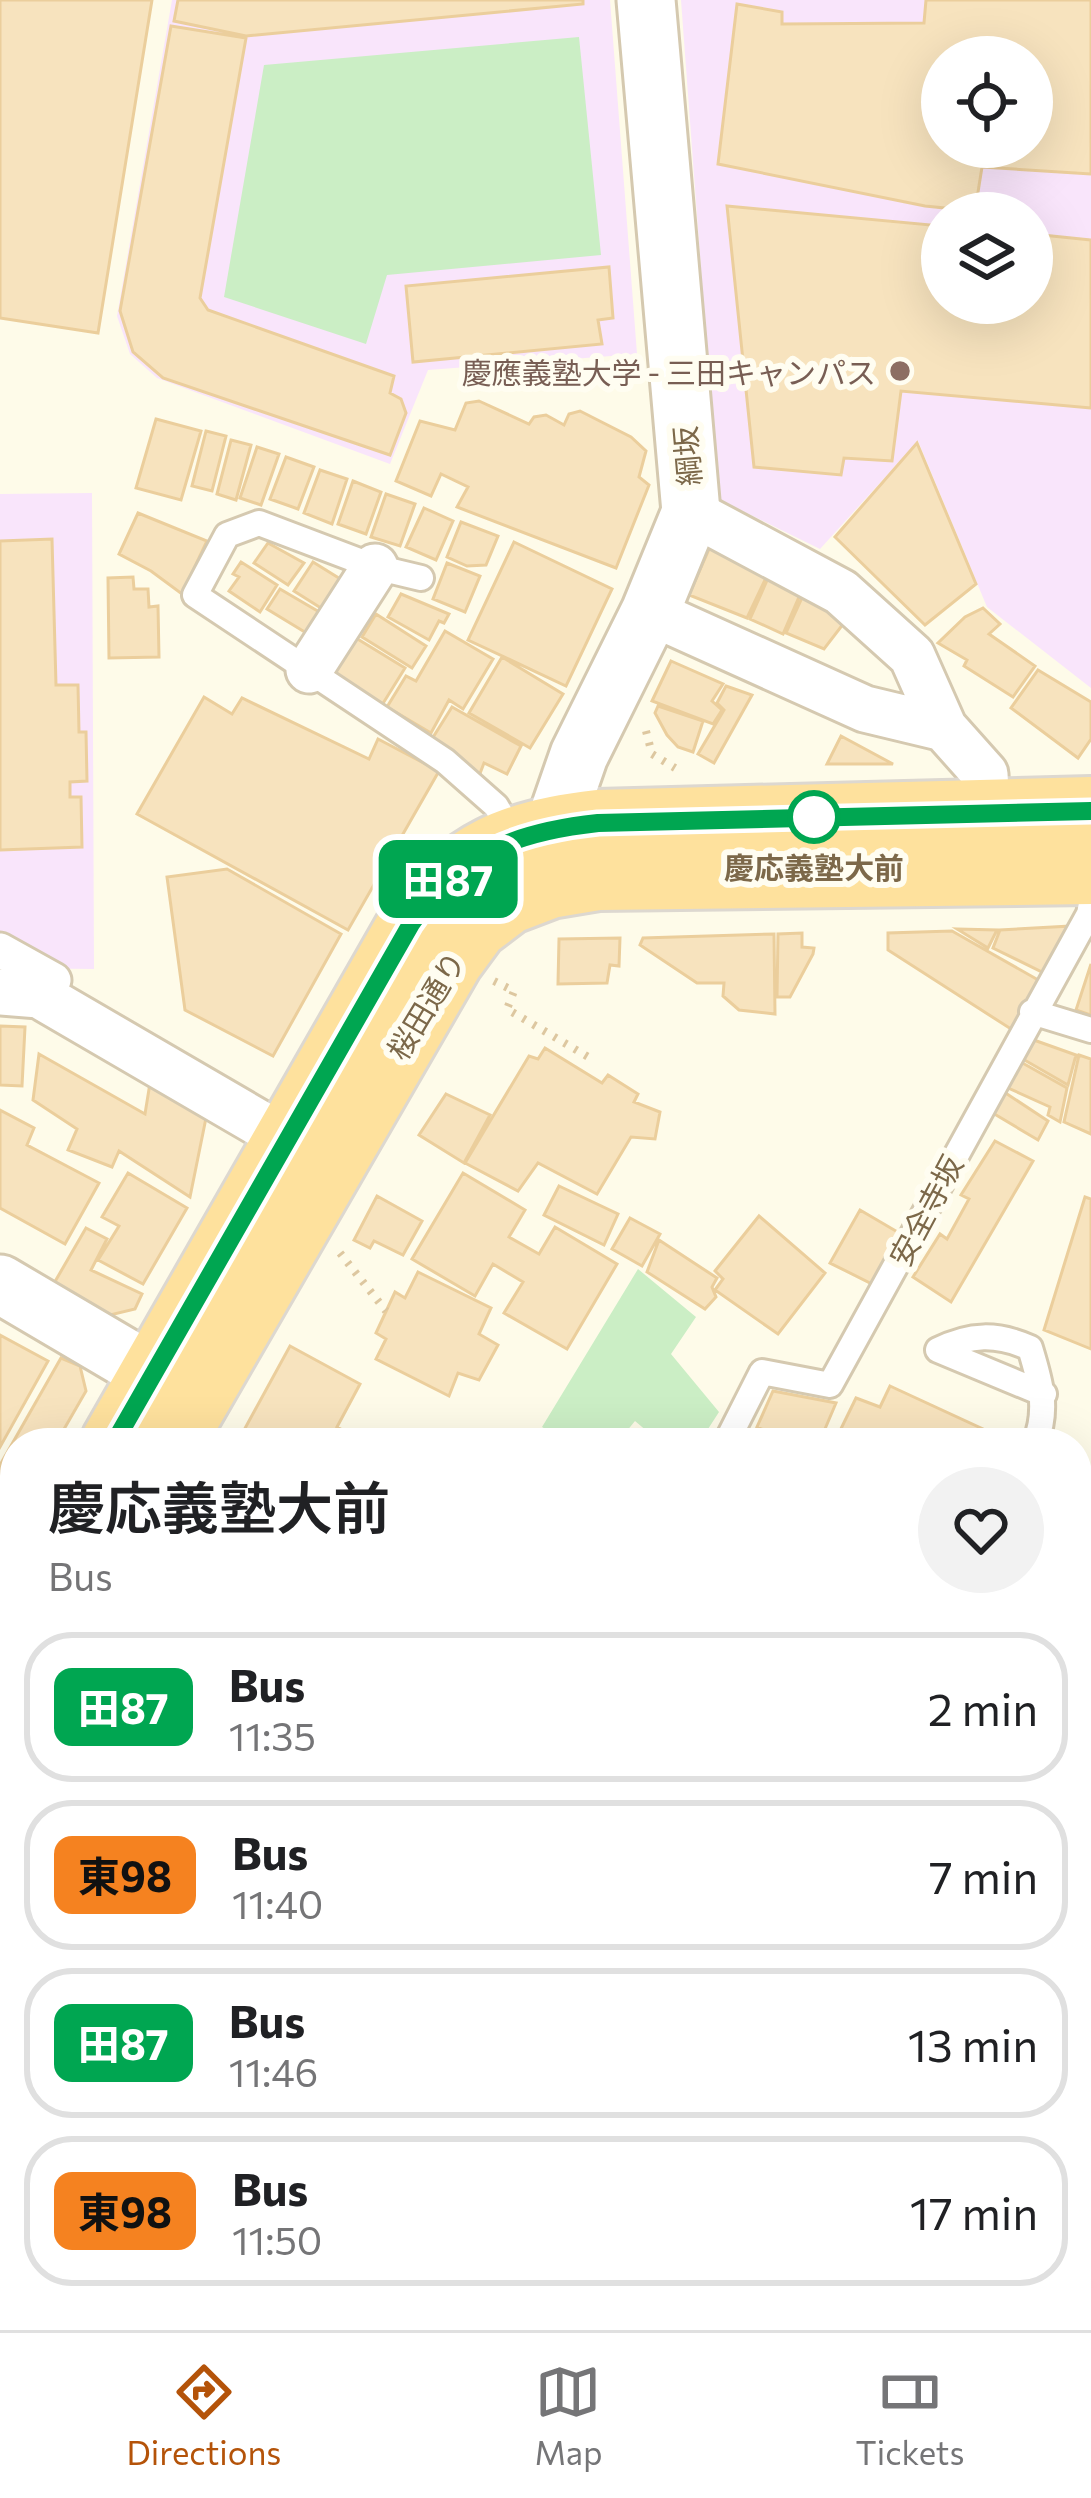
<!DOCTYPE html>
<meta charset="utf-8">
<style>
:root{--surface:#fff;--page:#f2f2f2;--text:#202124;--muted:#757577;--line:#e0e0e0;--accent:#b45309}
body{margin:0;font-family:Commissioner,"Noto Sans JP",sans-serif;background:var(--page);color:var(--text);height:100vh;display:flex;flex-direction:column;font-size:45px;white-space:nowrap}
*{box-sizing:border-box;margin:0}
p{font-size:39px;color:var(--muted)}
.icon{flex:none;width:66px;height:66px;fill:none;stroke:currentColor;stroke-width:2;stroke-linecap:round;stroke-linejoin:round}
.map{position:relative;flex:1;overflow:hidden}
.panel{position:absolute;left:0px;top:1428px;width:1092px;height:903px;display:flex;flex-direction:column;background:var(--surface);border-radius:48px 48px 0 0;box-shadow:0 12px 48px #0002}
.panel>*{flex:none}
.badge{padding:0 24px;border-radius:18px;font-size:42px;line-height:78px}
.buttons{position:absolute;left:921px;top:36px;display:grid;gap:24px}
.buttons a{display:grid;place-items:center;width:132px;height:132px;border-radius:50%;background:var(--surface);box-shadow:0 12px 48px #0002;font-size:60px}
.map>.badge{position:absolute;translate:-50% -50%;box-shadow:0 0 0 6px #fff}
.round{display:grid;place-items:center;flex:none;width:126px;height:126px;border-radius:63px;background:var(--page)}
.headline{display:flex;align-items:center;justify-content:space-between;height:204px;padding:0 48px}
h1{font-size:57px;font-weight:600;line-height:90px}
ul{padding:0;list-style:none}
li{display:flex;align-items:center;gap:36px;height:150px;margin:0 24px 18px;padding:0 24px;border:6px solid var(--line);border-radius:48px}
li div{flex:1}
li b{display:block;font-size:45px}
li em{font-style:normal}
li .badge{min-width:132px;font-weight:700;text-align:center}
.tabs{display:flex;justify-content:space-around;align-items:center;height:168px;border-top:3px solid var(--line);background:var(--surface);font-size:33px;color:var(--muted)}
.tabs a{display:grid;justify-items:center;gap:6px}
.tabs .on{color:var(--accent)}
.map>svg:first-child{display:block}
</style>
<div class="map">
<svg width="1091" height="2330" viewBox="0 0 1091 2330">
<rect width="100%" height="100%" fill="#fefbe9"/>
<path fill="#f9e5fb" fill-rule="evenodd" d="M172,0H610L637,354L428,370L390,464L157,378L130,354L117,316Z
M681,0H1091V688L987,607L918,441L820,549L718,499ZM942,57H1032V147H942ZM942,213H1032V303H942Z
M92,493L94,969L0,968V494Z
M282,2316H1006L998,2330H275Z"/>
<path fill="#cbeec5" d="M579,37L601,255L387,275L366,344L224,297L264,65Z
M638,1269L696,1317L671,1354L719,1412L699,1443H661L635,1421L617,1443H569L542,1427Z
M372,2316H640L663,2330H364Z"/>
<path fill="#f7e3be" stroke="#ebce9c" stroke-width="3" fill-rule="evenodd" d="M0,0H152L98,333L0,318Z
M178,0H583V4L246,36L174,21Z
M926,0H1091V174L982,167L975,211L925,206L718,164L737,4L782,12V24L924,23ZM942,57H1032V147H942Z
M171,26L246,38L200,298L208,310L394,376L390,393L401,399L406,413L390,455L163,378L133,352L120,311Z
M727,206L942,226V303H1032V234L1091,240V408L901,391L892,461L844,458L841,475L754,467Z
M609,267L613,318L598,320L602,344L413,362L406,286Z
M479,401L529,424L534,417L546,415L564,425L569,414L580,411L631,437L646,451L639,477L649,485L616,568L457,507L468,487L441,474L431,496L396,481L420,421L455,430L466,403Z
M156,419L201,431L181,500L136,488Z
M206,431L226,436L212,491L192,486Z
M231,440L251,445L236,500L217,494Z
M917,443L976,584L925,625L835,537Z
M257,447L279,454L261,505L240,498Z
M286,457L314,467L298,509L270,499Z
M320,470L347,479L332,524L304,513Z
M353,481L381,492L366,534L338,524Z
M386,494L415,504L400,546L371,537Z
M424,508L453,521L436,560L406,547Z
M138,513L207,541L182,594L151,571L119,554Z
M461,522L498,536L486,565L467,566L447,557Z
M52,539L56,685H78L79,732H86L87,781L70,782V797H81L82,847L0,850V541Z
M713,540L772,565L747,618L689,595Z
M514,542L612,589L566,686L468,640Z
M268,543L304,563L288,585L254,563Z
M241,562L277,585L260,612L229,591L239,577L233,574Z
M313,562L342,580L324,610L294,591Z
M447,563L480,576L465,612L433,599Z
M772,569L805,583L783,634L750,619Z
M133,577L134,589H148L149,607L158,606L159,657L109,658L108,578Z
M280,589L321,613L308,634L267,609Z
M806,589L847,619L824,649L786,633Z
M401,594L449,614L444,623L439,621L429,640L388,617Z
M983,608L1000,624L989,634L1035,666L1013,697L964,666L967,660L938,643L965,617Z
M376,614L426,646L412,668L362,637Z
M445,631L493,659L463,709L449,700L431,733L387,707L406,676L416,681Z
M351,635L405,668L382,705L328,672Z
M502,657L563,694L530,748L469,713Z
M671,661L723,684L712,701L722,710L713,724L652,701Z
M1038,670L1091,702V739L1078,758L1011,708Z
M726,686L752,695L714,763L698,754L724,710L717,703Z
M204,697L232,714L242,698L369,759L378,739L439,771L348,930L137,814Z
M658,706L703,721L693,752L678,747L667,735L655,713Z
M452,707L521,746L507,774L484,763L479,776L432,739Z
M841,736L893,764H827Z
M227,869L341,934L273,1056L185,1010L167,877Z
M1072,926L1044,973L993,948L1000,930Z
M957,929L997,930L988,948Z
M952,931L1040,981L1011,1029L888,950V933Z
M802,933V947L814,948L813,954L790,997H777L778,934Z
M774,934L775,1014L739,1010L723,996L724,983H697L640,945L643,938Z
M620,938L619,966L610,965L607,983L558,984L559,939Z
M1091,964V1015L1076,1010Z
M0,1026L25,1027L22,1086L0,1085Z
M1031,1039L1076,1055L1068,1085L1021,1058Z
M545,1048L602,1083L608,1075L638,1094L634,1102L660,1112L655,1139L631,1137L597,1194L538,1163L518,1191L465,1163L529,1056L538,1059Z
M39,1054L145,1114L150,1083L207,1113L190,1197L119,1151L112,1167L68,1150L77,1129L33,1100Z
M1079,1055L1091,1059V1134L1064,1122Z
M1019,1061L1067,1088L1060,1122L1048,1115L1050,1107L1006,1087Z
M1001,1090L1048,1121L1038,1140L991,1112Z
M446,1094L490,1115L464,1163L419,1135Z
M0,1110L34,1128L27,1145L99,1183L65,1244L0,1208Z
M995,1141L1033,1161L951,1302L913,1277L940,1234L947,1239L969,1199L961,1195Z
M128,1173L187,1208L143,1284L98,1260L119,1226L102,1217Z
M463,1173L525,1210L509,1237L539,1254L555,1227L617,1264L567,1349L504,1313L523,1282L493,1264L475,1296L412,1259Z
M559,1186L618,1214L604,1245L544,1215Z
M377,1196L422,1221L403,1255L374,1241L370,1248L354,1240Z
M1085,1197L1091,1199V1349L1044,1330Z
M860,1210L901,1234L874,1285L830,1263Z
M759,1216L825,1273L778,1334L715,1290L723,1279L715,1271Z
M630,1218L660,1234L642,1266L612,1249Z
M86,1228L107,1239L91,1270L142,1294L135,1309L106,1316L53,1285Z
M659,1240L717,1278L712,1287L716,1297L705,1309L647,1272Z
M418,1272L491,1308L479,1334L498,1345L479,1380L458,1373L449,1396L376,1359L386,1339L376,1333L395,1292L405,1298Z
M0,1335L48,1361L0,1447Z
M290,1346L360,1384L337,1427L366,1443H237Z
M61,1358L80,1366L86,1391L56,1443H15V1507L0,1499V1465Z
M890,1386L998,1436L994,1443H834L856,1398L880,1407Z
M773,1391L836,1403L819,1443H793L757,1427Z
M1091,1491V1594L1083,1595L1077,1606V1516Z
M1077,1691L1091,1701V1813L1077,1834Z
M15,1832V1887L0,1879V1858Z
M1091,1845V2005L1077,1995V1865Z
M0,1912L15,1920V2114L0,2107Z
M1077,2030L1091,2040V2259L1077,2250V2137L1088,2119L1077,2099Z
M4,2123L15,2128V2191L0,2184V2131Z
M1077,2261L1091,2267V2283L1077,2305Z
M159,2316H242L235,2330H189Z
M712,2316H863L856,2330H738Z
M1013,2316H1070L1061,2330H1004Z"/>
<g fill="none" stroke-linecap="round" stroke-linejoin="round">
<defs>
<path id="service" d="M421,578L375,567L259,523L227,535L195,595L445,761L496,806L514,836
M1032,1012L1091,1030
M726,1443L762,1372L830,1385L1089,914L1091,904
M1035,1443C1049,1409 1040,1381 1030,1348C997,1333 970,1334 938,1350L1044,1394
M1077,1655L1091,1662
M0,1893L15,1901
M0,2303L15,2310
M28,2316L40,2322L64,2316"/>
<path id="pedestrian" d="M0,950L54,980"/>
<path id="minor" d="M691,512L841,592L912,656L944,728L985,774L987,813
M650,612L865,709L944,728
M309,670L375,567
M0,992L39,995L288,1140"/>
<path id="tertiary" d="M551,869L554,827L579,755L650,612L691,512L646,0
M0,1284L192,1397"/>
<path id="trunk" d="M114,1443L411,924C460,853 515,832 598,823L1091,810
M171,1443L450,960L475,926L508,901L550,885L598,877L1091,871
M0,1646L15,1619
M0,1744L15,1718"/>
</defs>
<use href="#service" stroke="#d5c9b0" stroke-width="30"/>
<use href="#pedestrian" stroke="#d5c9b0" stroke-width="39"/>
<use href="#minor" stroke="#d5c9b0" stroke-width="51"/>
<use href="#tertiary" stroke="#d5c9b0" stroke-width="63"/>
<use href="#trunk" stroke="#ddd8d0" stroke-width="72"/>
<path stroke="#ddc7a0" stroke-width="8" stroke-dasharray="3 9" stroke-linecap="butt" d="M646,731L652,754L675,768
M494,981L514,991L507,1009L590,1058
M340,1253L386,1311
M1078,1623L1091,1607"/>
<use href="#service" stroke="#fff" stroke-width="24"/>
<use href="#pedestrian" stroke="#fff" stroke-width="33"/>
<use href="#minor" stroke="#fff" stroke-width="45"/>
<use href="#tertiary" stroke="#fff" stroke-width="57"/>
<use href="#trunk" stroke="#fee19d" stroke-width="66"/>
</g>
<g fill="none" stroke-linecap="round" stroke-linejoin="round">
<defs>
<path id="line" d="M114,1443L411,924C460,853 515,832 598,823L1091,811"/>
</defs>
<use href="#line" stroke="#fff" stroke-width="27"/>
<use href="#line" stroke="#00a651" stroke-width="18"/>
</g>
<circle fill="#8d6e63" stroke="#fffdf1" stroke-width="4.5" cx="900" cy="371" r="12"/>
<circle fill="#fff" stroke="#00a651" stroke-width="6" cx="814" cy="817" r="24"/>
<g text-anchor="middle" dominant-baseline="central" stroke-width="12" stroke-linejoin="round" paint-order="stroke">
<g font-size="30" fill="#785e54" stroke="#fffdf1" text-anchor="end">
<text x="876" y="371">慶應義塾大学 - 三田キャンパス</text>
</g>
<g font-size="30" fill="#7c6849" stroke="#fffdf1">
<text transform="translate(686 456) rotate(-95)">綱坂</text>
<text transform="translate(425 1005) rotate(-59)">桜田通り</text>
<text transform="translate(925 1210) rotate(-62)">安全寺坂</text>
</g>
<g font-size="30" font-weight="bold" fill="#7c6849" stroke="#fffdf1">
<text x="814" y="866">慶応義塾大前</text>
</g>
</g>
</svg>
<div class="buttons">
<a><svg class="icon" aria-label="locate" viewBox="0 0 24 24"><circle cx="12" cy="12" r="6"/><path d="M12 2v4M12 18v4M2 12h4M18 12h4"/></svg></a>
<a><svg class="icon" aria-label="layers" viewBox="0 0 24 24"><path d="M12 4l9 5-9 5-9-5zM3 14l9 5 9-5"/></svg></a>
</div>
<b class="badge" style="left:448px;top:879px;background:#00a651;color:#fff">田87</b>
<section class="panel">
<div class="headline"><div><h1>慶応義塾大前</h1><p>Bus</p></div><a class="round"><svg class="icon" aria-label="heart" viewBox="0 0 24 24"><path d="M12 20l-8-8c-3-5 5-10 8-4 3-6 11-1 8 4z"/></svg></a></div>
<ul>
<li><span class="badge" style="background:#00a651;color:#fff">田87</span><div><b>Bus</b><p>11:35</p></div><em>2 min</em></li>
<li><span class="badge" style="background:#f58220;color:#111">東98</span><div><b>Bus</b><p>11:40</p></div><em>7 min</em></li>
<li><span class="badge" style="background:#00a651;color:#fff">田87</span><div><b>Bus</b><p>11:46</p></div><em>13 min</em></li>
<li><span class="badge" style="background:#f58220;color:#111">東98</span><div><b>Bus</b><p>11:50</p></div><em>17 min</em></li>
</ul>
</section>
</div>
<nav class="tabs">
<a class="on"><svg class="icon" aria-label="directions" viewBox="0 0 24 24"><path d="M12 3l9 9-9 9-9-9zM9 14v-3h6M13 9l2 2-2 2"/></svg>Directions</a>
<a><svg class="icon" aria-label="map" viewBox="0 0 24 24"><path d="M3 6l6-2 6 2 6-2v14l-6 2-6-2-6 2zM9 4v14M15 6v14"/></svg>Map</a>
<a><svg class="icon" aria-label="tickets" viewBox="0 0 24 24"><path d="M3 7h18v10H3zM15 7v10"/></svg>Tickets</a>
</nav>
